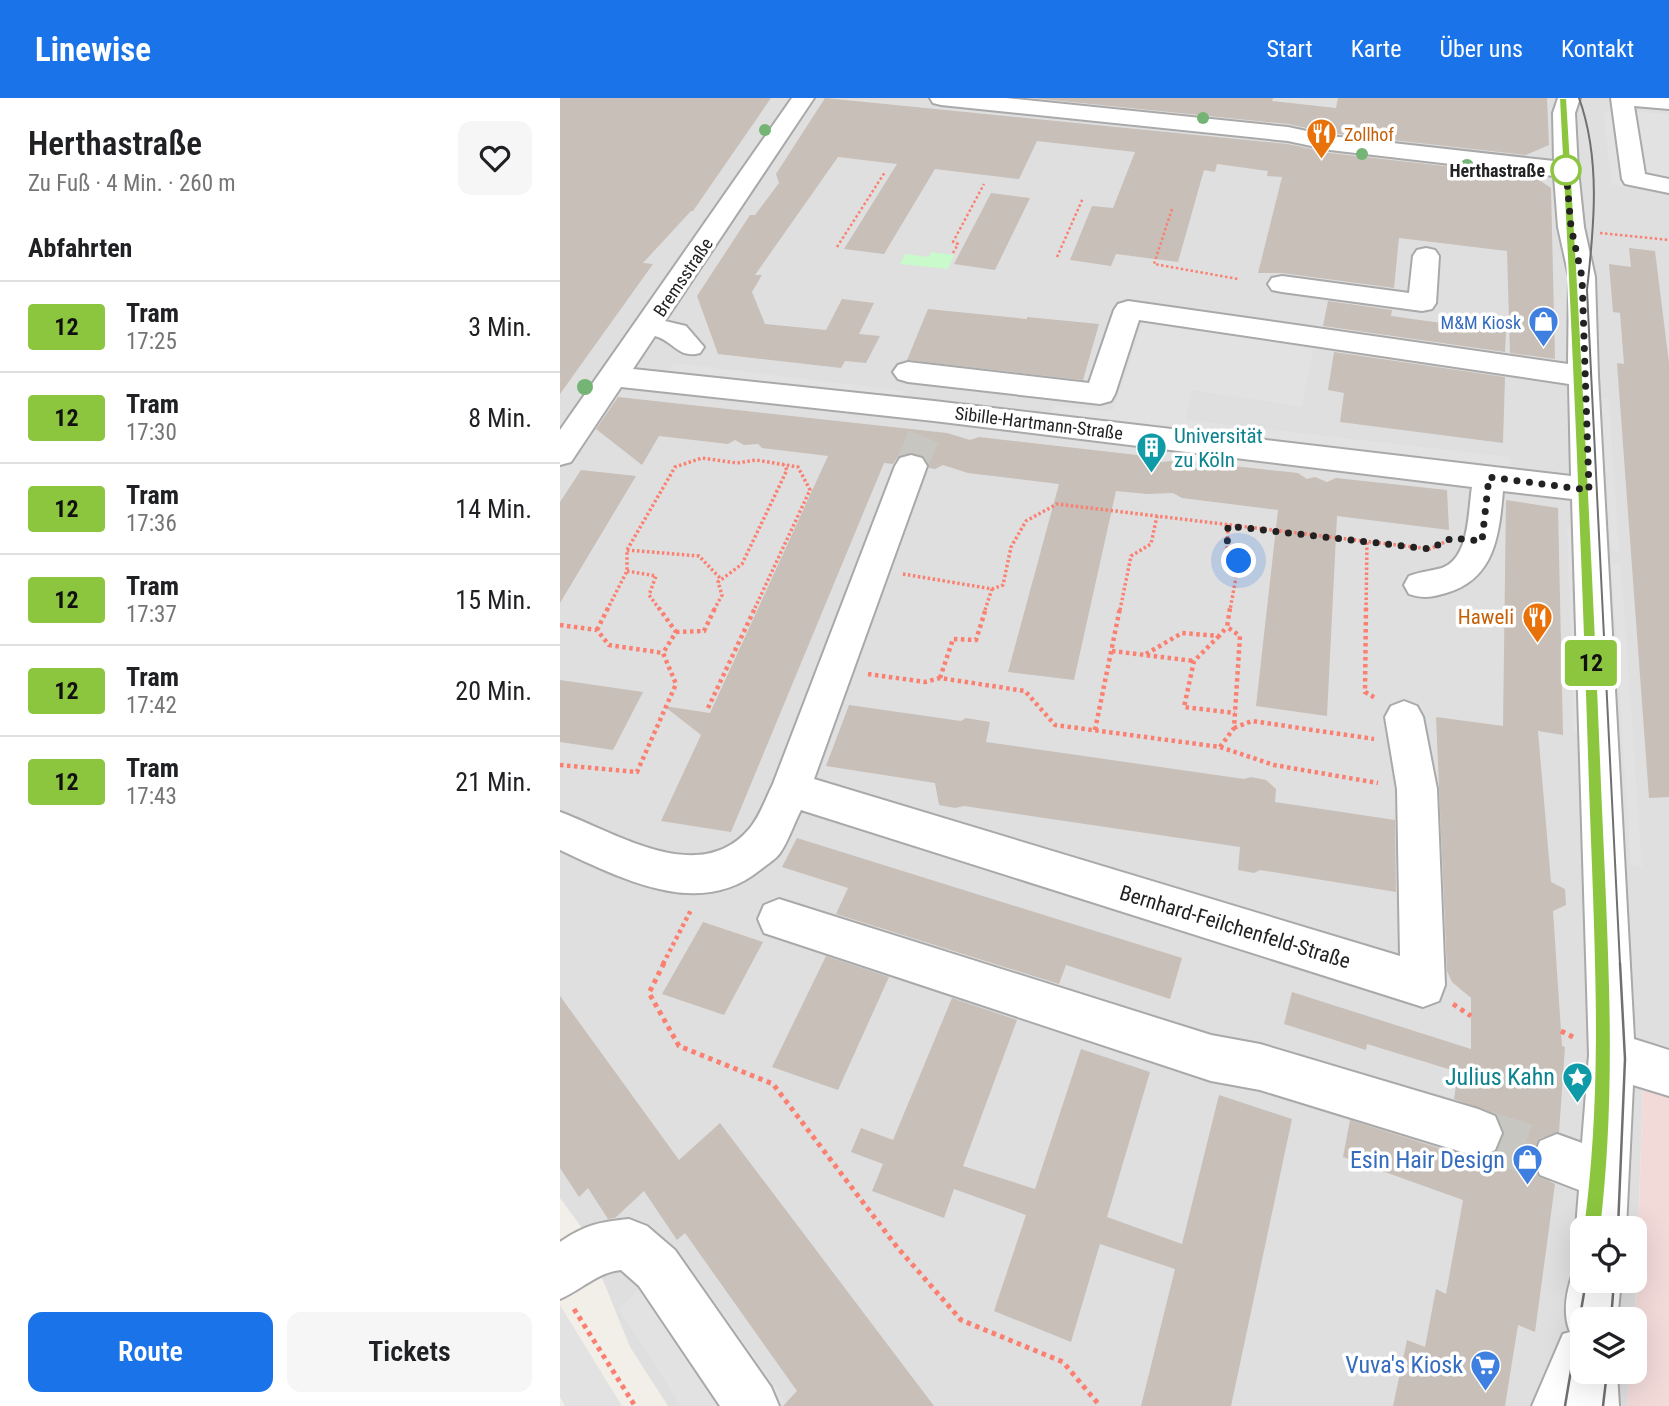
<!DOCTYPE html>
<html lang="de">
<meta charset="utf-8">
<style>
:root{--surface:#fff;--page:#f6f6f6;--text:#202124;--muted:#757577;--line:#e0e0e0;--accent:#1a73e8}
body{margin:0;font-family:"Roboto Condensed",sans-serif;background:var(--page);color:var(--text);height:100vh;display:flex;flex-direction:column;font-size:26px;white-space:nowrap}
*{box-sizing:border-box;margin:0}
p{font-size:23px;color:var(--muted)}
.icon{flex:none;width:38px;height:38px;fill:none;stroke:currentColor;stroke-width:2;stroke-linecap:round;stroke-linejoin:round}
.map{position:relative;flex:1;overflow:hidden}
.details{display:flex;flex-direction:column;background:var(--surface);width:560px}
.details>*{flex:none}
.badge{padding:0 14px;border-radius:5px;font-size:24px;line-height:46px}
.tools{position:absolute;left:1010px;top:1118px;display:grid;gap:14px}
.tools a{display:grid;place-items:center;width:77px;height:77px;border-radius:14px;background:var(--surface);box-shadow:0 7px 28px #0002;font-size:35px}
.you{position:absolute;width:35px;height:35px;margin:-18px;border:5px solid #fff;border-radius:50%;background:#1a73e8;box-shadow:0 0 0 10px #1a73e833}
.map>.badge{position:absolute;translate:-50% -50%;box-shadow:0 0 0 4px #fff}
h2{padding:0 28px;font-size:26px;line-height:63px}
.round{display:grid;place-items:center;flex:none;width:74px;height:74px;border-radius:14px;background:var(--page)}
.headline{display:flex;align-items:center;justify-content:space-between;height:119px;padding:0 28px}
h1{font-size:33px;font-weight:600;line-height:52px}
.primary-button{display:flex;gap:14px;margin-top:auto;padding:14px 28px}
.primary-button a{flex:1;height:80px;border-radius:14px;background:var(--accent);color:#fff;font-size:28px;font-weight:600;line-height:80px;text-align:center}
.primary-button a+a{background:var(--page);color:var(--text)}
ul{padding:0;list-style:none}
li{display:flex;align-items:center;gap:21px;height:91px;padding:0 28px;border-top:2px solid var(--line)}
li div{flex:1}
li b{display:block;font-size:26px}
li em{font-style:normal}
li .badge{min-width:77px;font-weight:700;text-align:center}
header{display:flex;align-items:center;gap:42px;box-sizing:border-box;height:98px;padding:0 35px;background:var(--accent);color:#fff}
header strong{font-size:33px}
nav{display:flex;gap:38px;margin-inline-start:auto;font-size:24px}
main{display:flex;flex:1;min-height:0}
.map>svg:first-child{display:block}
</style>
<header>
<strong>Linewise</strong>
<nav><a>Start</a><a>Karte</a><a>Über uns</a><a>Kontakt</a></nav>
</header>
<main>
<section class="details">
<div class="headline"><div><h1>Herthastraße</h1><p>Zu Fuß · 4 Min. · 260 m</p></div><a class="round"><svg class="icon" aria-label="heart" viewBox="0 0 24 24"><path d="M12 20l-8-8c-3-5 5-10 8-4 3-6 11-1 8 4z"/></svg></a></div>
<h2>Abfahrten</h2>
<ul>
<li><span class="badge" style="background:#8cc63f;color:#111">12</span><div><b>Tram</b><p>17:25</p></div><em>3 Min.</em></li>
<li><span class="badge" style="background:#8cc63f;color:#111">12</span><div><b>Tram</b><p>17:30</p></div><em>8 Min.</em></li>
<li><span class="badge" style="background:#8cc63f;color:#111">12</span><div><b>Tram</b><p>17:36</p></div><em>14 Min.</em></li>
<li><span class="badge" style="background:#8cc63f;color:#111">12</span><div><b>Tram</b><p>17:37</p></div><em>15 Min.</em></li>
<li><span class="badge" style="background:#8cc63f;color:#111">12</span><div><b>Tram</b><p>17:42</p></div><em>20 Min.</em></li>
<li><span class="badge" style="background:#8cc63f;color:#111">12</span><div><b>Tram</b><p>17:43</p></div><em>21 Min.</em></li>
</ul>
<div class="primary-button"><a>Route</a><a>Tickets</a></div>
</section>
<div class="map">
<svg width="1109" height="1308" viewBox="0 0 1109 1308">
<rect width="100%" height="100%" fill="#f2efe9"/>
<path fill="#e0dfdf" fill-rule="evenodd" d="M0,0H1109V992L1083,985L1075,1225L1074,1222H1022V1274H1070L1067,1308H108L70,1249L22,1130L0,1100ZM1022,1130H1074V1183H1022Z"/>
<path fill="#f2dad9" d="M1083,985L1109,992V1308H1067L1070,1274H1074Z"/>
<path fill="#c8facc" d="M371,154L394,157L388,171L340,166L345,156L369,159Z"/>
<path fill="#e2e2e2" d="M1052,12L1109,16V94L1052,87L1043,14Z
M584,221L754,245L742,309L632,292L626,322L950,359L952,375L490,321L494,307L553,313Z
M113,265L344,293L339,307L105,278Z
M1041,299L1049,300L1059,454L1051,452Z
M1007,427L1016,429L1024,636L1014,634Z
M1051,464L1061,466L1082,769L1071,767Z
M118,1151L229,1308H121L59,1211Z
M0,1207L62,1308H5L0,1299Z"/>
<path fill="#c7bfb8" d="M0,0H211L133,113H131L83,165L93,166L0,296Z
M265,0L728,46L770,55L973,78L991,90L995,261L950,255L947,153L839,140L834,190L722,175H698L722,79L707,78L708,73L657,66L655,74L644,72L618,164L556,156L551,168L510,162L532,108L553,110L575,54L477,43L459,81L375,71L324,156L284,151L337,66L278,59L195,177H202L192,194L205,226L266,232L282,201L314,205L299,236L320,238L306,265L285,263L281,270L158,256L137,198L190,117H195L219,85L216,76Z
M472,0H713L712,3L776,10L778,0H987L989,47L966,57L770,35L728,26Z
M431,95L470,100L435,172L394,166Z
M1069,150L1095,153L1109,265V699L1089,700L1057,265L1064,266L1060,215L1053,214L1049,166L1071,169Z
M768,203L832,212L831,218L946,234L945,254L763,228Z
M368,211L467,221V219L539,226L523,282L347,262Z
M774,254L945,279L943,345L780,324L784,295L768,292Z
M58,299L387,335L410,342L419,339L595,359L602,364L611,363L622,367L628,363L738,375L747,381L755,379L767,384L776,380L887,392L889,432L777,418L767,618L696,608L718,412L622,400L613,395L587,396L556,393L514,582L448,574L499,386L408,375L383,367L375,371L369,370L363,357L352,354L339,357L333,366L324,365L171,734L101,723L141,637L104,608L150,615L268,358L202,350L198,346L184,347L175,342L168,346L99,338L82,367L36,331Z
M21,372L76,378L0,505V404Z
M946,402L998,410L1003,637L978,633L991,784L1005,791L1006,807L993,813L1002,948L1005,949L999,1034L979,1041L971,1059L978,1078L995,1086L975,1234L958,1227L945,1308H833L847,1242L865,1249L876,1191L886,1196L903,1102L783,1059L790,1022L917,1062L936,1054L944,1034L936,1016L894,1001L898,974L807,946L806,952L724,926L732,894L911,951V900L892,884L887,873L876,619L943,628Z
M0,582L83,594L53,652L0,644Z
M289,607L401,623L406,620L430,624L426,644L684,681L691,679L706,682L716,691L715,704L835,722L836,794L700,772L694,775L678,772L680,749L404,708L395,710L379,707L375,685L266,668Z
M237,740L622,860L610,901L506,867L499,886L276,816L288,790L222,769Z
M143,824L203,844L164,917L102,896Z
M266,858L329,879L278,992L212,969Z
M0,898L119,1062L160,1025L374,1308H223L237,1293L125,1135L117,1142L84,1093L55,1120L48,1121L28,1090L19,1099L0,1070Z
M392,900L457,922L403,1068L475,1091L521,951L590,974L547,1119L622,1146L659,997L732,1021L671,1308H581L615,1171L540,1146L511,1244L434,1213L466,1117L394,1091L384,1120L312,1093L323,1066L291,1054L301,1030L333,1042Z"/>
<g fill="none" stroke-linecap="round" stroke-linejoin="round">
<path stroke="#c8c6c1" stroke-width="32" stroke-dasharray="32 16" stroke-linecap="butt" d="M351,368L366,332"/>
<path stroke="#c8c6c1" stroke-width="49" stroke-dasharray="49 24" stroke-linecap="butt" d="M918,1035L997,1060"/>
<defs>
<path id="minor" d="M232,0H254L105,223L126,228L144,249L140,255C118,261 114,243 95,238L73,271L374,303L1011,378L1009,286L579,222L555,296L551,303L540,306L348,284L338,281L333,274L338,267L348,264L529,285L554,212L558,206L568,203L1008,266L1009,179L998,129L994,78L770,52L728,43L381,7L373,5L370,0H446L728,29L770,38L994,63L993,15L998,0H1020L1015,15L1018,72L1024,129L1035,179L1038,278L1074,941L1109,952V998L1073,987L1066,1130H1022V1145L1016,1130L1019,1092L980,1077L973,1060L980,1043L997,1036L1022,1045L1029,957L1012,401L943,393C939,437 935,481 886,495C873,499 862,501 849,496L844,487L849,478C859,474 871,473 882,470C910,460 908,413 912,389L374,323L61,289L11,364L0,367V332Z
M1051,0H1109V11L1074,8L1085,76L1109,81V95L1065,86L1062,81Z
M866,150L875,152L879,158L876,205L872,211L862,213L722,194L712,192L708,186L712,180L722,178L849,195L853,158L857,152Z
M351,357L362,360L367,368L254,681L840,858L837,691L825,619L831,608L844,603L857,608L863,619L877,691L885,887L879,903L863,909L241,712C234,725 229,742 220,755C215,762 206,767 200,772C139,822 61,780 0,752V714C57,735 140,790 190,730C200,718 206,700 213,686L335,368L340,360Z
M219,801L651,937L700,946L918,1011L935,1018L942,1035L935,1052L918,1059L700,992L651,983L204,835L198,821L204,807Z
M69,1121L87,1128L115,1152L211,1289L219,1308H160L79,1188L61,1172C38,1174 21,1192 0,1201V1144C25,1127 39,1124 69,1121Z
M1022,1163V1183H1061L1057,1222H1022V1274H1057L1059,1308H972L1003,1236L1010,1234C1001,1212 1008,1186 1017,1165Z"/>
</defs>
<use href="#minor" stroke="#a9a9a9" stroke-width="4"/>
<path stroke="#fa8072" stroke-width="2.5" stroke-dasharray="2.5 2.5" stroke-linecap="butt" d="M612,111L594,166L678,181
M1040,135L1109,142
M277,149L325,74
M393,155L398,146L393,144L424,86
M497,159L523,100"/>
<path stroke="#fa8072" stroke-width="3.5" stroke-dasharray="2.5 2.5" stroke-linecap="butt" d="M668,428L667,451L679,463L670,512
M67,452L139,458L160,480
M67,473L96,478L89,497L100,512
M343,476L432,491L443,487L451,449L466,423L497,406L870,451L887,443
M47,512L67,473V452L115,369L142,360L177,365L196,362L238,369L250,392L194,512
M154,512L162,497L158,484L182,466L227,372L224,367
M425,512L432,491
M560,512L571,458L591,446L597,418
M806,512L807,444"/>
<path stroke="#fa8072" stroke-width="4.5" stroke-dasharray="3.5 3.5" stroke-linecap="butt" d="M806,510L805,594L817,601
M0,527L37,532L49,547L103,555
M37,532L48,510
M116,534L144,533L155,510
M659,538L634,563L624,609L675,615
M552,553L634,563
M586,556L622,535L659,538L667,529
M308,576L365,584L380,580L465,593L495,627L660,649L714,667L818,685
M380,580L393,541L416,542L426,510
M148,610L195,510
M674,630L692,623L814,641
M535,632L560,510
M660,649L674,630L680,538L667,529L670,510
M0,667L77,674L116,586L103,555L116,534L99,510
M103,866L132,810"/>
<path stroke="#fa8072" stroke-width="5" stroke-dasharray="4.5 4.5" stroke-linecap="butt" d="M104,865L89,895L119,948L213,986L337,1149L401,1222L503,1264L540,1308
M893,906L911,918
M1001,933L1013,939
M14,1211L75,1308"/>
<use href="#minor" fill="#fff" fill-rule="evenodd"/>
<path stroke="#707070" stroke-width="2" d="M1003,0L1025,430L1042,866
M1019,0C1041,61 1034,129 1027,192L1060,866"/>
<path stroke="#707070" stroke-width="2.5" d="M1032,1130L1041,1020L1042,865
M1058,1130L1065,961L1060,865
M1051,1222L1054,1183
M1005,1308L1026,1183
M1043,1308L1047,1274"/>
</g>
<g fill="#74b475">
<circle cx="643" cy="20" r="6"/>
<circle cx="205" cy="32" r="6"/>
<circle cx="802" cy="56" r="6"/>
<circle cx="907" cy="68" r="7"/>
<circle cx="25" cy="289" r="8"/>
</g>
<path fill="#8cc63f" stroke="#fff" stroke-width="2" d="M999,0H1007C1021,229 1033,458 1042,687C1048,835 1059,983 1041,1130L1038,1137L1032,1139L1026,1137L1023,1130C1043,983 1033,835 1028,688C1021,458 1011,229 999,0Z"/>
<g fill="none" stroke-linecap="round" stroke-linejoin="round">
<path stroke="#222" stroke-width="7" stroke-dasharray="0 12.6" d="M679,463L667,451L668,428L870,451L892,440L922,443L929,379L1029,392L1022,179L1011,129L1006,72"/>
</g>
<defs>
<symbol id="restaurant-pin" viewBox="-11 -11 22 30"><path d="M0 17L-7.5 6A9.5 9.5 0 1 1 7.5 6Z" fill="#e8710a" stroke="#fff"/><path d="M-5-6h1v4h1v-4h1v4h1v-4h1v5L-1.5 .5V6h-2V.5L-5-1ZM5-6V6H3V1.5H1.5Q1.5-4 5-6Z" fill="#fff"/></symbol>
<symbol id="shop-pin" viewBox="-11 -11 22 30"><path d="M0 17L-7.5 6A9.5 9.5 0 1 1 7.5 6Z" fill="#3f7fe0" stroke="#fff"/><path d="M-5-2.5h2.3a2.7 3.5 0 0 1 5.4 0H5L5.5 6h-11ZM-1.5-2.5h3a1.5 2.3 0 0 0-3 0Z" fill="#fff"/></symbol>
<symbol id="building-pin" viewBox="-11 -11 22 30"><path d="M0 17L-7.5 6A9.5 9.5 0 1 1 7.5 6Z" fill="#0f9aa8" stroke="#fff"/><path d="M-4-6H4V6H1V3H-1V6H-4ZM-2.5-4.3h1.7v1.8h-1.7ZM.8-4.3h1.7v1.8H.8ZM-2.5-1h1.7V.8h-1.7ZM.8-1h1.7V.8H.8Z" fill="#fff"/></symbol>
<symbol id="sight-pin" viewBox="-11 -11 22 30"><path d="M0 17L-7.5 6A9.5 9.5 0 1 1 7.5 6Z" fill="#0f9aa8" stroke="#fff"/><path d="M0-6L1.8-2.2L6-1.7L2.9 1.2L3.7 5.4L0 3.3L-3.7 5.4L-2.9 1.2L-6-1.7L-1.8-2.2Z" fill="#fff"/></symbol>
<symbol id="supermarket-pin" viewBox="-11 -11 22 30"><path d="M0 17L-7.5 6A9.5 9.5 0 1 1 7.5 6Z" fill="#3f7fe0" stroke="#fff"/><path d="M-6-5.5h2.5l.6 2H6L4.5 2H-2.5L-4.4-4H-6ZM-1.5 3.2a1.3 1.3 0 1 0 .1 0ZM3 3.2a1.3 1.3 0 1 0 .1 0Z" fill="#fff"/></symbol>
</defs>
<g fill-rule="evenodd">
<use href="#restaurant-pin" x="744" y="18" width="35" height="47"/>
<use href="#shop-pin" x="966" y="206" width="35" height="47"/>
<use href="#building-pin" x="574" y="332" width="35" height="47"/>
<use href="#restaurant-pin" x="960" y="502" width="35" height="47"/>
<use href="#sight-pin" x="1000" y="962" width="35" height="47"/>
<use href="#shop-pin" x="950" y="1044" width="35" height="47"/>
<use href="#supermarket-pin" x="908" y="1250" width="35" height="47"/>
</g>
<circle fill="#fff" stroke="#8cc63f" stroke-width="3.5" cx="1006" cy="72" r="14"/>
<g text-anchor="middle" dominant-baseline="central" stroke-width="7" stroke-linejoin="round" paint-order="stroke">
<g font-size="18" fill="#c56008" stroke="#fff" text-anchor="start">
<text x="784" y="36">Zollhof</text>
</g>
<g font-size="18" font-weight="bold" fill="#222" stroke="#fff" text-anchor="end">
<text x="985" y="72">Herthastraße</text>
</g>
<g font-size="18" fill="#222" stroke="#fff">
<text transform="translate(123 179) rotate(-56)">Bremsstraße</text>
<text transform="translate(479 325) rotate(7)">Sibille-Hartmann-Straße</text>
</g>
<g font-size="18" fill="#366cbe" stroke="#fff" text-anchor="end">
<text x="961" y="224">M&amp;M Kiosk</text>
</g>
<g font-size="21" fill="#0d838f" stroke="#fff" text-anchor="start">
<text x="614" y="338">Universität<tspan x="614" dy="24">zu Köln</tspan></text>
</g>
<g font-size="21" fill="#c56008" stroke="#fff" text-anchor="end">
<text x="954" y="519">Haweli</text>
</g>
<g font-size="21" fill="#222" stroke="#fff">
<text transform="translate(675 829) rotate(17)">Bernhard-Feilchenfeld-Straße</text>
</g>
<g font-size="24" fill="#0d838f" stroke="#fff" text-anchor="end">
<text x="995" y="979">Julius Kahn</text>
</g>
<g font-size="24" fill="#366cbe" stroke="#fff" text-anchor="end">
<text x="945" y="1062">Esin Hair Design</text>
<text x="903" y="1267">Vuva's Kiosk</text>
</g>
</g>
</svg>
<div class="tools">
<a><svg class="icon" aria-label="locate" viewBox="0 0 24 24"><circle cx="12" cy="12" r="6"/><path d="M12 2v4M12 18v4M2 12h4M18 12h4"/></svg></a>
<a><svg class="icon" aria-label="layers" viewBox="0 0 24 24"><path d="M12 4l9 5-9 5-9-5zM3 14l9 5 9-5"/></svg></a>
</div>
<div class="you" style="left:679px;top:463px"></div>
<b class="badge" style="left:1031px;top:565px;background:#8cc63f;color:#111">12</b>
</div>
</main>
